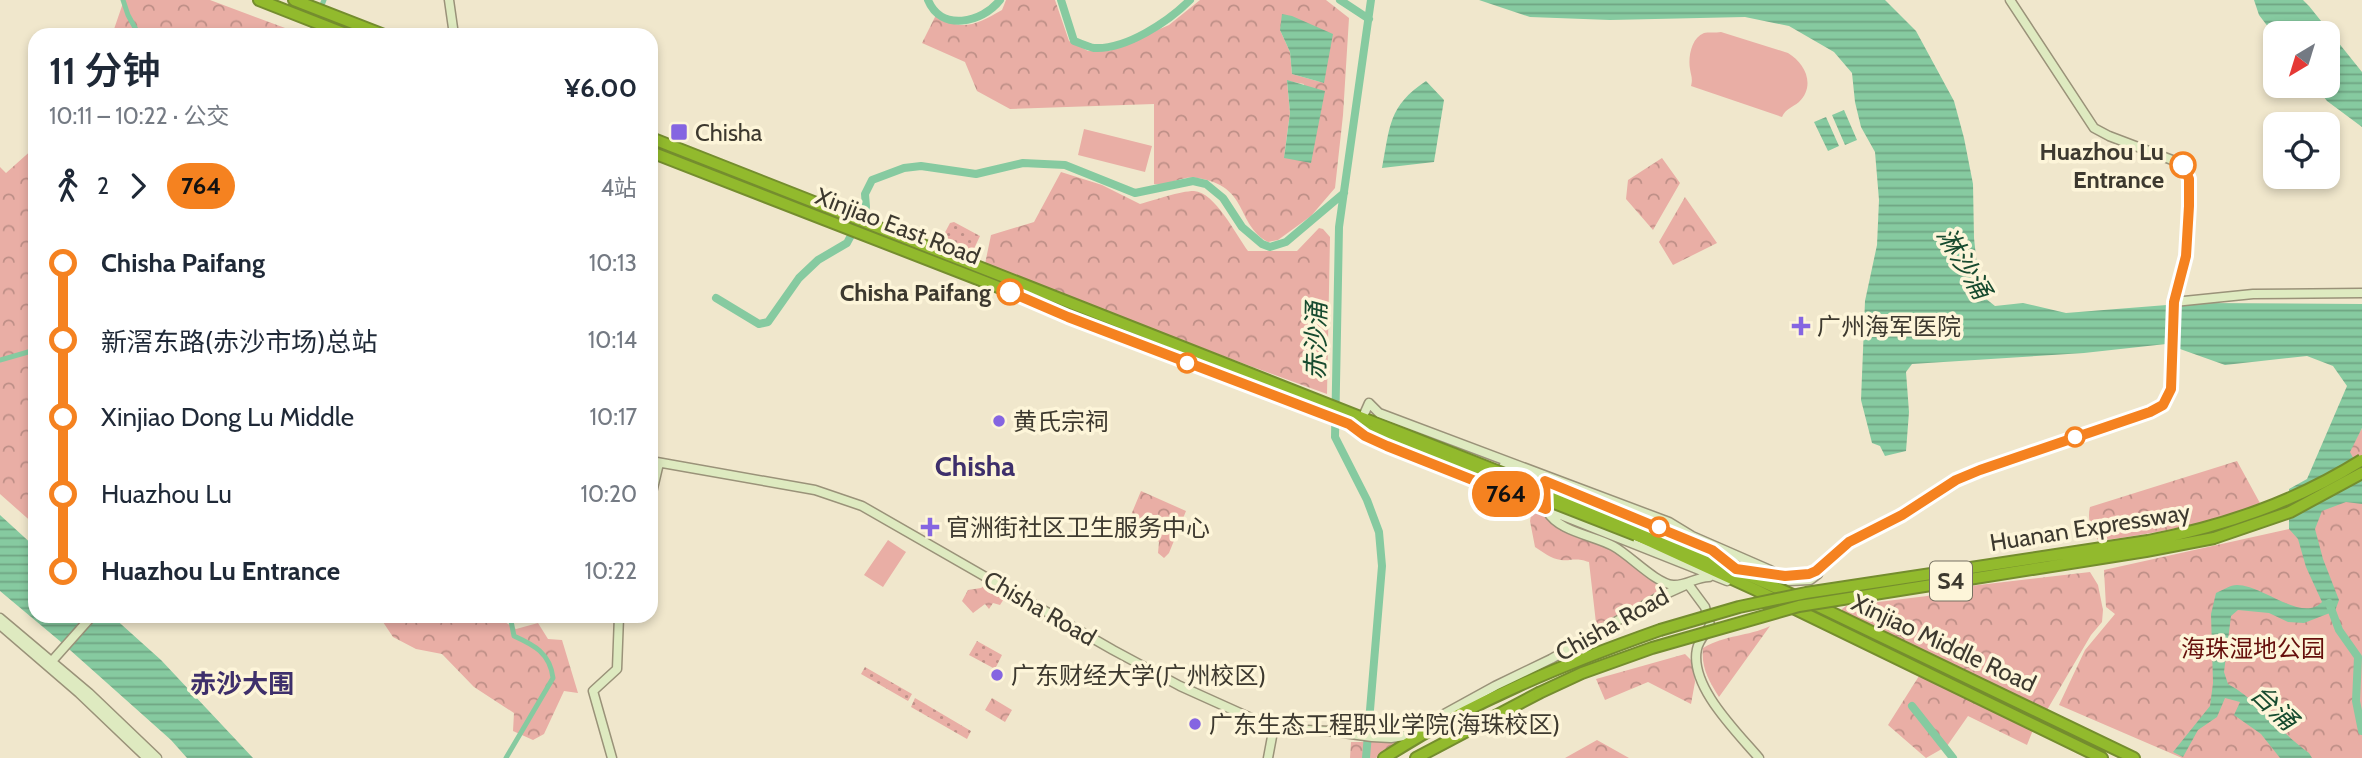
<!DOCTYPE html>
<html lang="zh">
<meta charset="utf-8">
<style>
:root{--surface:#fff;--page:#f2f2f3;--text:#1f2937;--muted:#747a83}
body{margin:0;font-family:Cabin,"Noto Sans SC",sans-serif;background:var(--page);color:var(--text);height:100vh;display:flex;flex-direction:column;font-size:26px;white-space:nowrap}
*{box-sizing:border-box;margin:0}
p{font-size:23px;color:var(--muted)}
.icon{flex:none;width:38px;height:38px;fill:none;stroke:currentColor;stroke-width:2;stroke-linecap:round;stroke-linejoin:round}
.map{position:relative;flex:1;overflow:hidden}
.details{position:absolute;left:28px;top:28px;width:630px;height:595px;display:flex;flex-direction:column;background:var(--surface);border-radius:21px;box-shadow:0 4px 10px #0003}
.details>*{flex:none}
.badge{padding:0 14px;border-radius:23px;font-size:24px;line-height:46px}
.needle{width:46px;rotate:218deg}
.controls{position:absolute;left:2263px;top:21px;display:grid;gap:14px}
.controls a{display:grid;place-items:center;width:77px;height:77px;border-radius:14px;background:var(--surface);box-shadow:0 4px 10px #0003;font-size:35px}
.map>.badge{position:absolute;translate:-50% -50%;box-shadow:0 0 0 4px #fff}
.legs{display:flex;align-items:center;gap:10px;height:77px;padding:0 21px;font-size:23px}
.legs p{margin-inline-start:auto}
.summary{display:flex;align-items:center;justify-content:space-between;height:119px;padding:0 21px}
h1{font-size:38px;font-weight:600;line-height:52px}
ul{padding:0 21px;list-style:none}
li{display:flex;align-items:center;gap:24px;height:77px;font-size:26px}
li i{display:grid;place-items:center;width:10px;height:100%;margin:0 9px;background:currentColor}
li i::after{content:'';width:18px;height:18px;margin:-9px;border:5px solid;border-radius:50%;background:var(--surface)}
li p{margin-inline-start:auto}
li:first-child i{background:linear-gradient(#0000 50%,currentColor 0)}
li:last-child i{background:linear-gradient(currentColor 50%,#0000 0)}
.map>svg:first-child{display:block}
</style>
<div class="map">
<svg width="2362" height="758" viewBox="0 0 2362 758">
<defs>
<pattern id="grass-dots" width="8" height="8" patternUnits="userSpaceOnUse" patternTransform="scale(1.75)"><rect width="8" height="8" fill="#e9aea5"/><path d="M2 2h.1M6 6h.1" fill="none" stroke="#be8f87" stroke-width="1.8" stroke-linecap="round"/></pattern>
<pattern id="forest-crowns" width="20" height="18" patternUnits="userSpaceOnUse" patternTransform="scale(1.75)"><rect width="20" height="18" fill="#e9aea5"/><path d="M2 6a3 3 0 1 1 6 0M12 15a3 3 0 1 1 6 0" fill="none" stroke="#be8f87"/></pattern>
<pattern id="water-rules" width="6" height="5" patternUnits="userSpaceOnUse" patternTransform="scale(1.75)"><rect width="6" height="5" fill="#86caa0"/><path d="M0 2.5h6" fill="none" stroke="#6fa583"/></pattern>
</defs>
<rect width="100%" height="100%" fill="#f0e7cc"/>
<path fill="url(#grass-dots)" d="M954,222L980,236L971,255L941,240L950,223Z
M977,641L1002,655L995,669L969,655Z
M865,667L912,694L908,701L861,674Z
M915,698L971,731L967,739L911,707Z"/>
<path fill="url(#forest-crowns)" fill-rule="evenodd" d="M124,0H210L304,35H112Z
M1006,0H1055L1069,41L1088,51H1109L1169,25L1200,0H1326L1349,18L1343,115L1335,188L1311,216L1278,240L1268,242C1235,224 1250,186 1197,178C1182,175 1169,186 1154,184V104L1010,109L977,91L965,62L922,43L936,15C962,33 977,24 1002,10ZM1280,30L1324,83L1292,74L1290,52ZM1287,81L1304,84L1284,157L1290,113Z
M35,147V525L0,494V167L6,173Z
M1662,158L1680,183L1653,230L1626,199L1628,180Z
M1061,172L1102,185L1140,204C1155,200 1180,191 1194,191C1215,192 1236,235 1248,251H1297L1319,228L1323,229L1330,237L1327,394L1223,356L985,264L991,235L1034,222Z
M1685,197L1717,243L1673,265L1659,242Z
M2362,428V758H2182L2059,705L2085,650L2115,614L2106,607L2104,570L2289,529L2312,518Z
M2237,461L2261,505C2209,523 2154,534 2099,541C2091,532 2087,519 2090,507Z
M1141,491L1186,511L1169,553L1164,558L1158,553L1159,542L1154,536L1137,528L1133,530L1126,527Z
M1533,506L1547,517L1611,548L1655,579L1657,593L1598,625L1596,623L1589,562C1574,557 1573,561 1561,560C1551,559 1543,552 1535,547L1530,521Z
M2090,572L2098,585L2103,610L2102,622L2091,635L2047,710L1851,618L1842,612V609L1846,606L1927,596L1970,586Z
M989,582L1007,594L1000,605L993,603L989,609L985,604L973,613L962,601L968,590L981,588Z
M389,616H475L477,620L500,619L516,629L538,623L548,639L562,640L578,693L564,691L544,734L533,740L513,731L514,713L474,687L442,654L416,649L393,637L383,622Z
M1770,626L1719,697C1709,681 1701,668 1703,648C1727,634 1747,637 1770,626Z
M1685,654L1693,662L1695,682L1691,704L1648,682L1605,700L1596,679Z
M1919,676L2033,730L2027,745L1968,716L1947,746L1926,758L1888,725Z
M992,698L1012,710L1005,722L985,710Z
M1597,740L1629,758H1565Z
M1351,742H1400L1376,758H1350Z"/>
<path fill="#e9aea5" d="M1721,32L1788,53C1805,63 1816,85 1799,102C1792,108 1786,108 1782,117L1691,86C1693,78 1691,76 1690,69C1688,58 1691,38 1704,33C1708,32 1716,33 1721,32Z
M1084,129L1152,146L1145,172L1078,155Z
M888,540L906,552L883,587L864,575Z"/>
<path fill="url(#water-rules)" d="M1479,0H1885L1916,31L1954,101L1964,138L1973,184L1974,238L1980,294L1995,306L2023,303L2066,313L2192,303L2362,304V428L2350,452L2359,469H2362V504L2346,502L2322,511L2315,529L2323,559L2339,600L2335,611L2304,623L2288,622L2269,613L2238,610L2231,616L2224,672L2228,684C2259,701 2280,733 2309,753L2312,758H2280L2261,734L2234,715L2240,702L2225,698L2217,717L2198,730L2183,757L2173,752L2210,706L2213,683L2211,614L2216,593C2223,590 2230,585 2237,585C2263,585 2302,623 2322,602L2306,567L2298,539L2289,529V489L2307,479L2347,386L2333,366L2307,356L2225,365L2166,344L2084,353L1912,364L1906,372L1909,412L1906,451L1885,456L1880,446L1872,443L1861,400L1865,301L1877,245L1879,200L1875,152L1861,127L1855,102L1852,73L1834,52L1789,26L1745,17L1610,20L1530,17Z
M2254,0H2303L2309,6L2362,72V127L2327,101L2315,86H2328V33H2275V36L2259,15Z
M1282,14L1292,16L1333,34L1324,83L1292,74L1290,52L1280,30Z
M1287,80L1325,91L1311,163L1284,158L1290,113Z
M1426,81L1444,100L1434,162L1382,168C1390,127 1388,106 1426,81Z
M1844,110L1857,140L1845,145L1832,115Z
M1826,117L1839,146L1828,151L1814,122Z
M0,515L35,547V616H112L161,660L253,758H187L171,740L61,642L0,591Z"/>
<g fill="none" stroke-linecap="round" stroke-linejoin="round">
<path stroke="#86caa0" stroke-width="5" d="M123,0L128,15L139,35
M310,35L324,0
M0,360L35,350
M506,758L553,678C550,653 534,645 514,636L510,616"/>
<path stroke="#86caa0" stroke-width="8" d="M928,0C941,32 982,23 1000,0
M1061,0L1074,41C1080,43 1088,47 1094,48C1126,50 1169,21 1190,0
M1340,0L1369,19
M716,298L759,324L768,322L799,278L818,260L847,243L866,207L865,194L872,180L904,168L921,166L976,174L1023,163L1065,165L1135,193L1193,181L1206,184L1223,198L1242,227L1262,244L1270,247L1286,242L1344,193
M2329,603L2339,630L2358,657L2356,701L2362,731
M1912,706L1953,758
M1366,758L1382,566L1379,532L1367,500L1335,437L1339,227L1371,0"/>
<defs>
<path id="secondary" d="M449,0L454,35
M2174,302L2253,294L2362,293
M1365,412L1369,403L1379,413L1669,522L1692,536L1770,570L1789,581L1810,580L1818,574
M1357,430L1387,446L1727,581
M651,461L815,490L862,506L1113,650L1180,686L1251,718L1284,729L1329,731L1372,737L1391,738L1404,736L1495,686L1551,659L1657,598L1688,584
M1504,465L1712,550
M651,497L659,463
M1547,511C1559,532 1593,535 1613,546C1630,555 1655,583 1673,585C1686,586 1696,577 1709,577
M1771,575L1793,576L1816,571L1849,542L1902,515L1956,480L1980,470L2150,412L2163,405L2171,389L2174,302L2186,256L2190,183L2185,167L2180,163L2109,136L2094,128L2010,0
M1688,584L1705,607L1710,625C1707,633 1699,639 1697,649C1689,686 1737,732 1759,758
M0,618L89,693L157,758
M0,625L79,693L147,758
M52,661L92,616
M612,758L593,691L617,669L619,616
M1268,758L1274,726"/>
<path id="highway" d="M259,0L348,35
M294,0L384,35
M651,138L1454,454
M651,152L1024,297L1112,334L1452,463
M1639,527L1822,608L2134,758
M1636,535L1756,590L2102,758
M1750,571L1771,575
M1384,758C1470,702 1564,664 1660,630
M1416,758L1539,693"/>
</defs>
<use href="#secondary" stroke="#9a9279" stroke-width="11"/>
<use href="#highway" stroke="#748d2e" stroke-width="14"/>
<use href="#secondary" stroke="#deeac0" stroke-width="8"/>
<use href="#highway" stroke="#92ba2d" stroke-width="10"/>
<defs>
<path id="highway-bridge" d="M1454,454L1639,527
M1452,463L1636,535
M1660,630L1739,607L1806,593L2148,541C2225,526 2295,502 2362,460
M1539,693L1582,673L1652,648L1799,606L2146,551L2214,538L2290,512L2362,473"/>
</defs>
<use href="#highway-bridge" stroke="#748d2e" stroke-width="14" stroke-linecap="butt"/>
<use href="#highway-bridge" stroke="#92ba2d" stroke-width="10"/>
</g>
<g fill="none" stroke-linecap="round" stroke-linejoin="round">
<defs>
<path id="line-1" d="M1010,292L1068,317L1349,424L1365,436L1387,446L1546,509L1545,481L1712,550L1736,569L1785,576L1809,574L1816,571L1849,542L1902,515L1956,480L1980,470L2150,412L2163,405L2171,389L2174,302L2186,256L2189,206V179L2183,165"/>
</defs>
<use href="#line-1" stroke="#fff" stroke-width="16"/>
<use href="#line-1" stroke="#f58220" stroke-width="10"/>
</g>
<g fill="#8565e1" stroke="#fdf5d9" stroke-width="2.5">
<rect x="670" y="123" width="18" height="18" rx="3.5"/>
<path d="M1797.5 315.5h7v7h7v7h-7v7h-7v-7h-7v-7h7z"/>
<circle cx="999" cy="421" r="7"/>
<path d="M926.5 516.5h7v7h7v7h-7v7h-7v-7h-7v-7h7z"/>
<circle cx="997" cy="675" r="7"/>
<circle cx="1195" cy="724" r="7"/>
</g>
<g fill="#fff" stroke="#f58220" stroke-width="3.5">
<circle cx="2183" cy="165" r="12"/>
<circle cx="1010" cy="292" r="12"/>
<circle cx="1187" cy="363" r="9"/>
<circle cx="2075" cy="437" r="9"/>
<circle cx="1659" cy="527" r="9"/>
</g>
<g text-anchor="middle" dominant-baseline="central" stroke-width="7" stroke-linejoin="round" paint-order="stroke">
<rect fill="#fdf5d9" stroke="#777162" stroke-width="2" x="1930" y="561.5" width="42" height="39" rx="5"/>
<g font-size="23" font-weight="bold" fill="#3d392f">
<text x="1951" y="581">S4</text>
</g>
<g font-size="24" fill="#3d392f" stroke="#fdf5d9" text-anchor="start">
<text x="695" y="132">Chisha</text>
<text x="1817" y="326">广州海军医院</text>
<text x="1013" y="421">黄氏宗祠</text>
<text x="946" y="527">官洲街社区卫生服务中心</text>
<text x="1011" y="675">广东财经大学(广州校区)</text>
<text x="1209" y="724">广东生态工程职业学院(海珠校区)</text>
</g>
<g font-size="24" font-weight="bold" fill="#3d392f" stroke="#fdf5d9" text-anchor="end">
<text x="2164" y="151">Huazhou Lu<tspan x="2164" dy="28">Entrance</tspan></text>
<text x="991" y="292">Chisha Paifang</text>
</g>
<g font-size="24" fill="#3d392f" stroke="#fdf5d9">
<text transform="translate(898 226) rotate(21)">Xinjiao East Road</text>
<text transform="translate(2090 527) rotate(-9)">Huanan Expressway</text>
<text transform="translate(1040 608) rotate(30)">Chisha Road</text>
<text transform="translate(1612 624) rotate(-29)">Chisha Road</text>
<text transform="translate(1944 643) rotate(25)">Xinjiao Middle Road</text>
</g>
<g font-size="24" fill="#660f0c" stroke="#fdf5d9">
<text x="2253" y="648">海珠湿地公园</text>
</g>
<g font-size="26" font-style="italic" fill="#174b2f" stroke="#fdf5d9">
<text transform="translate(1964 263) rotate(59)">淋沙涌</text>
<text transform="translate(1316 341) rotate(-89)">赤沙涌</text>
<text transform="translate(2274 707) rotate(44)">台涌</text>
</g>
<g font-size="26" font-weight="bold" fill="#3e2f6b" stroke="#fdf5d9">
<text x="242" y="684">赤沙大围</text>
</g>
<g font-size="28" font-weight="bold" fill="#3e2f6b" stroke="#fdf5d9">
<text x="975" y="466">Chisha</text>
</g>
</g>
</svg>
<div class="controls">
<a><svg class="needle" viewBox="-14 -14 28 28"><path d="M0-13l5 13h-10z" fill="#e53935"/><path d="M0 13l5-13h-10z" fill="#747a83"/></svg></a>
<a><svg class="icon" aria-label="locate" viewBox="0 0 24 24"><circle cx="12" cy="12" r="6"/><path d="M12 2v4M12 18v4M2 12h4M18 12h4"/></svg></a>
</div>
<b class="badge" style="left:1506px;top:494px;background:#f58220;color:#111">764</b>
<section class="details">
<div class="summary"><div><h1>11 分钟</h1><p>10:11 – 10:22 · 公交</p></div><b>¥6.00</b></div>
<div class="legs"><svg class="icon" aria-label="walk" viewBox="0 0 24 24"><circle cx="13" cy="4" r="2"/><path d="M13 8l-2 6 4 7M11 14l-3 7M7 12l3-4h3l4 4"/></svg>2<svg class="icon" aria-label="forward" viewBox="0 0 24 24"><path d="M9 5l7 7-7 7"/></svg><b class="badge" style="background:#f58220;color:#111">764</b><p>4站</p></div>
<ul>
<li><i style="color:#f58220"></i><b>Chisha Paifang</b><p>10:13</p></li>
<li><i style="color:#f58220"></i><span>新滘东路(赤沙市场)总站</span><p>10:14</p></li>
<li><i style="color:#f58220"></i><span>Xinjiao Dong Lu Middle</span><p>10:17</p></li>
<li><i style="color:#f58220"></i><span>Huazhou Lu</span><p>10:20</p></li>
<li><i style="color:#f58220"></i><b>Huazhou Lu Entrance</b><p>10:22</p></li>
</ul>
</section>
</div>
